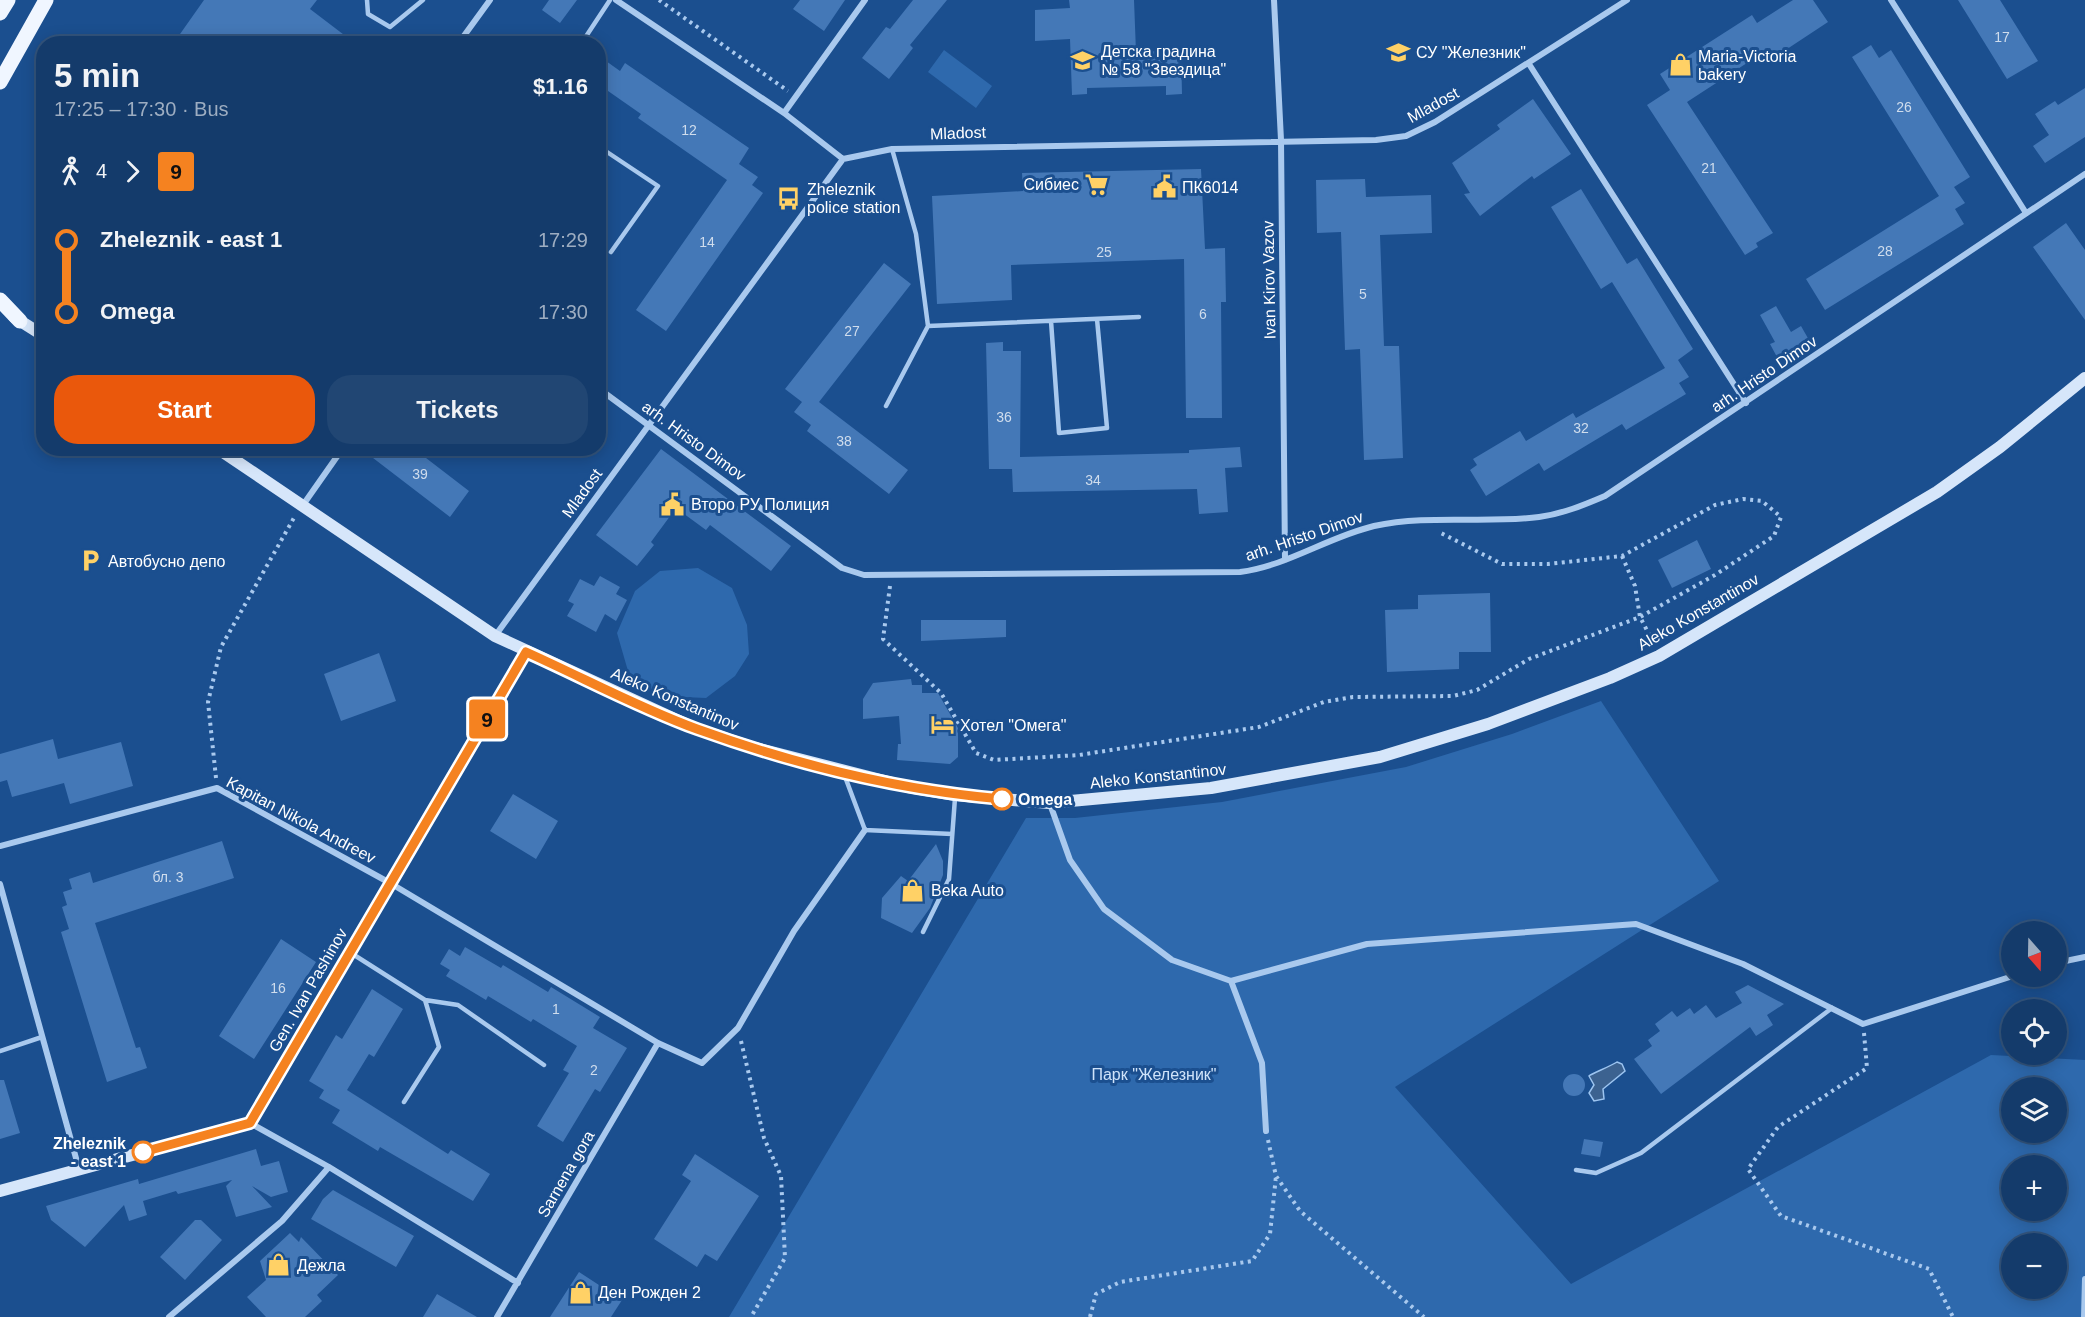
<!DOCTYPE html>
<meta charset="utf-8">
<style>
:root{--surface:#143b6b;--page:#214673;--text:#f1f3f6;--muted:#9dadc1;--line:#33557e;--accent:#ea580c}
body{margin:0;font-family:Arial,sans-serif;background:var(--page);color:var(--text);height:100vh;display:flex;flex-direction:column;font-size:22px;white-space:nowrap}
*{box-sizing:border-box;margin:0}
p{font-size:20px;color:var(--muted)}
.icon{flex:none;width:33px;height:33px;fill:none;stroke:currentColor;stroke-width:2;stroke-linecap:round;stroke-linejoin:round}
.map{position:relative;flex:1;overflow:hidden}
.sheet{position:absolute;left:36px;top:36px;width:570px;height:420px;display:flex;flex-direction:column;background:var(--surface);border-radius:24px;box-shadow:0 3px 15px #0003,0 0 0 2px var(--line)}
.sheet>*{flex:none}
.badge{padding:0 12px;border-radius:4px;font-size:21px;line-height:39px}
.needle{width:39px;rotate:160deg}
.buttons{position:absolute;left:2001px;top:921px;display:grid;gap:12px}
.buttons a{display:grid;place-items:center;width:66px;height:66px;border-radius:50%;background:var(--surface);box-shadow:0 3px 15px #0003,0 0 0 2px var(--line);font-size:30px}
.map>.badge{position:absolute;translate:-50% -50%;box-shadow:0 0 0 3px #fff}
.legs{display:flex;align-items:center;gap:9px;height:66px;padding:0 18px;font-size:20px}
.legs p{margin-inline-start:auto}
.headline{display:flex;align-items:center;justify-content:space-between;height:102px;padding:0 18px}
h1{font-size:33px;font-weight:700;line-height:45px}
.cta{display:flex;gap:12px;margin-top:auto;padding:12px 18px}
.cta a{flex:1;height:69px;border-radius:24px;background:var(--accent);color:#fff;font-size:24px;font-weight:700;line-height:69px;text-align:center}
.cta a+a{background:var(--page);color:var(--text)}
ul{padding:0 18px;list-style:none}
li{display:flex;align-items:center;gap:21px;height:72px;font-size:22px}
li i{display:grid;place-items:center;width:9px;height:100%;margin:0 8px;background:currentColor}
li i::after{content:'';width:15px;height:15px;margin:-8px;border:4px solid;border-radius:50%;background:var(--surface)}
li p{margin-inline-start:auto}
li:first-child i{background:linear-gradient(#0000 50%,currentColor 0)}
li:last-child i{background:linear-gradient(currentColor 50%,#0000 0)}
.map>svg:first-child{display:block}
</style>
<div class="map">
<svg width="2085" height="1317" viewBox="0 0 2085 1317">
<rect width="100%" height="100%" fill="#1b4f8f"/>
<path fill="#2e69ad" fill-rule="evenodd" d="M944,50L992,86L976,108L928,72Z
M698,568L732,588L747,625L749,654L735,676L706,698L661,696L628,671L617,633L635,591L660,571Z
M1601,701L1719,881L1395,1087L1571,1284L1991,1055L2085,1060V1317H729L1026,818H1075L1222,802L1406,767L1512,734ZM2012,1088H2056V1132H2012ZM2012,1166H2056V1210H2012ZM2012,1244H2056V1288H2012Z"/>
<path fill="#3c6290" stroke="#9cc4f0" stroke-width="1.5" d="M1617,1062L1622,1064L1625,1071L1603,1089L1604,1099L1594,1101L1589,1093L1594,1085L1589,1076C1591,1074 1611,1066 1617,1062Z"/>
<path fill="#4478b7" d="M204,0H317L310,9L356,44H173Z
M549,0H577L560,23L542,10Z
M800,0H845L824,31L793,9Z
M913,0H947L910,45L913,48L889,79L862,58L886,27L890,29Z
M1069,0H1134L1136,52L1181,50L1182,94L1166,95V86L1087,88V94L1072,95L1070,39L1035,41V10L1070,8Z
M1793,0H1813L1828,22L1775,57L1770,48L1687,102L1773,233L1756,243L1758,247L1745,255L1647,105L1670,90L1660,74L1752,15L1757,23Z
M1958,0H2000L2038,61L2007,79Z
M1871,45L1879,58L1891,50L1970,177L1954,187L1965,203L1955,209L1964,224L1825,310L1806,279L1939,196L1852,57Z
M606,61L620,71L625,63L749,148L739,164L758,177L752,185L763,193L666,331L636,310L727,180L638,118L641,114L598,84V72Z
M2085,88V137L2045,163L2033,146L2049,135L2035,114L2055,101L2058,105Z
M1533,99L1571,154L1534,179L1532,176L1480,216L1464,194L1470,193L1452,163L1500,129L1497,125Z
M1201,169L1205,249L1225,248L1226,302H1221L1222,418H1186L1184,259L1011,265L1012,300L937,304L932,196L1023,191L1022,173Z
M1365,179L1366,197L1431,195L1432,233L1380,235L1384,346H1399L1403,458L1364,460L1360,349L1345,350L1341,232L1317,233L1316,180Z
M1581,189L1627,264L1637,258L1693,349L1678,360L1689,377L1679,383L1686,394L1626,430L1622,424L1544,471L1539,463L1486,496L1470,470L1477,465L1473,459L1520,431L1526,441L1573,413L1576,418L1665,368L1612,282L1601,289L1551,207Z
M2066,223L2085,250V320L2033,247Z
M884,263L911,284L819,402L908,470L889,494L807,431L811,425L794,412L802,402L785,389Z
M1776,306L1791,332L1801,326L1809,340L1777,357L1770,344L1775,342L1760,315Z
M1003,342V351H1021L1020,457L1189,453V450L1240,447L1242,467L1225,468L1228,512L1199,514L1197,489L1013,492L1012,469H989L986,343Z
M360,448H413L469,491L450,517Z
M661,449L791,546L771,571L710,525L706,530L676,508L651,542L654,545L637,566L596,535Z
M1697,540L1711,569L1672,588L1658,560Z
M600,576L620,587L616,594L627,600L616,621L605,614L596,632L567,616L574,604L568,601L580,579L594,586Z
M1490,593L1491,652H1459V669L1387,672L1385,610L1418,609V595Z
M921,620H1006V637L921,641Z
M379,653L396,701L341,721L324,674Z
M911,679L912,685H922V693H938L958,728V757L950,764L897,760L898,744H901L899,716L863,719V699L873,683Z
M53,739L58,759L121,742L133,786L70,804L64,783L12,797L7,780L0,782V754Z
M513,794L558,821L536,859L490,831Z
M222,841L234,878L95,923L136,1048L140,1047L147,1068L107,1082L61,932L69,929L62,907L67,905L63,892L72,889L69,879L90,872L93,883Z
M936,844L943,861V875L930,908L912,933L881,918L882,898L901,876L908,881Z
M281,939L316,962L254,1059L219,1036Z
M465,947L501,968L503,965L548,992L551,987L600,1017L593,1028L627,1048L600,1092L595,1089L563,1142L537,1126L569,1073L563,1070L577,1046L533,1019L531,1022L488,996L486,1000L446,976L450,970L440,964L449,949L460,956Z
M1748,985L1784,1004L1767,1015L1773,1025L1756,1036L1750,1027L1661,1094L1634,1059L1652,1046L1648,1040L1660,1031L1655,1024L1672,1011L1677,1017L1690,1008L1694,1014L1706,1005L1716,1018L1742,1003L1735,992Z
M372,989L403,1009L374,1057L369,1054L347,1090L448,1154L451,1150L490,1174L473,1201L380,1147L378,1151L332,1123L340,1110L319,1098L324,1090L309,1081L336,1035L342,1039Z
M1563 1085a11 11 0 1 1 22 0a11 11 0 1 1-22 0Z
M0,1080H4L20,1133L0,1139Z
M1584,1139L1603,1142L1600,1157L1581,1154Z
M256,1149L261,1166L279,1161L288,1192L271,1197L252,1186L272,1207L247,1214L236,1217L226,1186L232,1180L178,1194L176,1191L143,1201L147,1215L129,1221L124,1205L85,1247L51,1220L46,1206L138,1179L139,1184Z
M695,1154L759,1196L717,1261L705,1254L697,1267L654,1239L691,1181L682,1175Z
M333,1190L414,1236L396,1267L311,1219L323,1199Z
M195,1220H201L222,1240L185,1280L160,1257Z
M290,1233L299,1242L301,1237L338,1275L317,1295L322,1301L305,1317H266L247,1297L266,1280L260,1261Z
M579,1272L622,1300L611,1317H550Z
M437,1294L477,1317H423Z"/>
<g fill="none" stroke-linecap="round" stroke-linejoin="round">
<path stroke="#a9c9ee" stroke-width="4" stroke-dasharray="3 4.5" stroke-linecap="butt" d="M659,0L788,91
M1622,556L1635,586L1640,617L1653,642
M890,586L883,639L941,693L976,753L994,760L1079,755L1259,727L1324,702L1353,697L1453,696L1477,690L1529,659L1640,617L1715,575L1774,536L1781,517L1762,501L1743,499L1715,505L1622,556L1548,564H1502L1439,532
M216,778L208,702L221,647L295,516
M1864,1033L1867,1068L1778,1127L1748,1169L1781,1216L1929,1269L1953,1317
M741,1041L764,1138L781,1176L785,1258L751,1317
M1268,1140L1276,1176L1300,1211L1424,1317
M1090,1317L1096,1294L1120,1282L1252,1261L1270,1234L1276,1176"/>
<path stroke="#a9c9ee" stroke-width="4.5" d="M367,0L368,14L390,27L423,0
M581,44L610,0
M598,146L658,186L611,252
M892,149L916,234L928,326L1139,317
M1051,321L1059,433L1107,428L1097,319
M886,406L928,326
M844,774L865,830L952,834
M923,932L949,879L955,798
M351,953L425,1000L439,1047L404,1102
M425,1000L458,1005L544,1065
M0,1051L42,1037
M1576,1170L1596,1173L1641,1153L1832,1008"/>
<path stroke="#a9c9ee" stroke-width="6" d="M616,0L784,113L843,159
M1274,0L1281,140L1285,560
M1891,0L2026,213
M458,44L490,0
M1529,64L1746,403
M784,113L865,0
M598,388L842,568L864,575L1240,572C1287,566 1328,537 1374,526C1429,514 1485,524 1539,517C1562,514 1584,505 1605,496L2085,174
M303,505L343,448
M495,636L843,159L892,149L1376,140L1406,136L1435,122L1627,0
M1050,804L1070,860L1104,909L1172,960L1231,981L1262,1063L1266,1131
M0,846L217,788L390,883L658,1043L702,1063L738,1028L794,931L865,830
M0,884L79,1169
M2056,963L2085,957
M1231,981L1367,944L1636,924L1743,964L1863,1024L2013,976
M250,1123L329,1167L518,1283
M169,1317L282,1221L329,1167
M497,1317L658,1043
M2084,1317L2085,1279"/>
<path stroke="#d6e6fa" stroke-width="12" d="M14,317L44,336
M217,448L495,636L694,728L751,747L908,787L955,795L1049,803L1211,788L1380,757L1488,724L1610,678L1659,656L1937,492L2000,447L2085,378
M0,1191L250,1123L526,652"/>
<path stroke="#f0f6ff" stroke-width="15" d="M0,13L8,0
M0,82L46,0
M0,300L20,321"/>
</g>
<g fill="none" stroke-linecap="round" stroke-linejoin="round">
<defs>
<path id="line-1" d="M143,1152L250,1123L526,652C582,677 639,708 697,729C794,764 898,790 1002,799"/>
</defs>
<use href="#line-1" stroke="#fff" stroke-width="14"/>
<use href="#line-1" stroke="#f58220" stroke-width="9"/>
</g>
<defs>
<symbol id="school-bare" viewBox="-9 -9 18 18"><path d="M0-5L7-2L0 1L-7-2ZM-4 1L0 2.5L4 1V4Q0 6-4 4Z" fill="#ffd166" stroke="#1b4f8f" stroke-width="2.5" paint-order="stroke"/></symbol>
<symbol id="shop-bare" viewBox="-9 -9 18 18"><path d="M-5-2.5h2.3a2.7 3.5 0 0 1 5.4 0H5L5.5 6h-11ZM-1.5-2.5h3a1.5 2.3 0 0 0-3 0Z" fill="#ffd166" stroke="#1b4f8f" stroke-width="2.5" paint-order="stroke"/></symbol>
<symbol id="supermarket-bare" viewBox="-9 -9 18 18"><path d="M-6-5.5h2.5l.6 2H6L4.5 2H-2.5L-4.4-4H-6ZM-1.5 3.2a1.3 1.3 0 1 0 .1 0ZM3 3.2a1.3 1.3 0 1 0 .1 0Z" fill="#ffd166" stroke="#1b4f8f" stroke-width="2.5" paint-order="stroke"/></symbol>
<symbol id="civic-bare" viewBox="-9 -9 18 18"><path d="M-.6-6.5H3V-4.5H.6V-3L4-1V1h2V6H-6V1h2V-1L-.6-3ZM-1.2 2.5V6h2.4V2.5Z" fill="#ffd166" stroke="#1b4f8f" stroke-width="2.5" paint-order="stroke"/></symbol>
<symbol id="bus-bare" viewBox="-9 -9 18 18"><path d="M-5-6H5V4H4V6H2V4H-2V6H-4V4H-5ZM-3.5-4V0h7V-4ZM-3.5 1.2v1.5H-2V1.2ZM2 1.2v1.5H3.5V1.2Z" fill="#ffd166" stroke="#1b4f8f" stroke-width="2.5" paint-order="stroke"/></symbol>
<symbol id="parking-bare" viewBox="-9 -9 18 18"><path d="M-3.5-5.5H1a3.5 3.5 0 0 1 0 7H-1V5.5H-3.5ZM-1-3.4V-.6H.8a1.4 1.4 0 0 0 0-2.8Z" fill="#ffd166" stroke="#1b4f8f" stroke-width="2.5" paint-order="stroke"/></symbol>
<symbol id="hotel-bare" viewBox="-9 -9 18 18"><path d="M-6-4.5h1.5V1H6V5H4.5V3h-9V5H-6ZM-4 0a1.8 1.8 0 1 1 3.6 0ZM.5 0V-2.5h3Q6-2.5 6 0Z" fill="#ffd166" stroke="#1b4f8f" stroke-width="2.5" paint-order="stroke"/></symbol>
</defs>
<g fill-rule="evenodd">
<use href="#school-bare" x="1382" y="36" width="33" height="33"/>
<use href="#school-bare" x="1066" y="44" width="33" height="33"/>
<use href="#shop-bare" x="1664" y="48" width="33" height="33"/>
<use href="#supermarket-bare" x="1080" y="168" width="33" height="33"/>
<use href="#civic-bare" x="1148" y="170" width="33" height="33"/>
<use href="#bus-bare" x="772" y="182" width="33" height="33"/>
<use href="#civic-bare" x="656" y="488" width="33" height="33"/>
<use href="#parking-bare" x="74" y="544" width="33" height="33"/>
<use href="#hotel-bare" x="926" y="708" width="33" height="33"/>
<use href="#shop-bare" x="896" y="874" width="33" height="33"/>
<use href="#shop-bare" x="262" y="1248" width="33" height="33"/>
<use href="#shop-bare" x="564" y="1276" width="33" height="33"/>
</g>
<g fill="#fff" stroke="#f58220" stroke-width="3">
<circle cx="1002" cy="799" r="10"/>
<circle cx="143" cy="1152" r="10"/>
</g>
<g text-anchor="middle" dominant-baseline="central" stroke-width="6" stroke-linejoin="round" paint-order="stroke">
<g font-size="14" fill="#d0dded">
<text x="2002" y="37">17</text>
<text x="1904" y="107">26</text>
<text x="689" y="130">12</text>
<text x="1709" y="168">21</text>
<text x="707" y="242">14</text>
<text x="1885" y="251">28</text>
<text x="1104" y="252">25</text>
<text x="1363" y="294">5</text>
<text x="1203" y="314">6</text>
<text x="852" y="331">27</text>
<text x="1004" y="417">36</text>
<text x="1581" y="428">32</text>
<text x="844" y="441">38</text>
<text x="420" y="474">39</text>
<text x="1093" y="480">34</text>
<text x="168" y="877">бл. 3</text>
<text x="278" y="988">16</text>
<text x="556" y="1009">1</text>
<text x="594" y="1070">2</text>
</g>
<g font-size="16" fill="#fff" stroke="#1b4f8f" text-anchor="start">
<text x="1101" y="51">Детска градина<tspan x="1101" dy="18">№ 58 "Звездица"</tspan></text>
<text x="1416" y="52">СУ "Железник"</text>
<text x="1698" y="56">Maria-Victoria<tspan x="1698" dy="18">bakery</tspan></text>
<text x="1079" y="184" text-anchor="end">Сибиес</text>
<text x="1182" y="187">ПК6014</text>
<text x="807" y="189">Zheleznik<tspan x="807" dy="18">police station</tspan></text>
<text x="691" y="504">Второ РУ Полиция</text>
<text x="108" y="561">Автобусно депо</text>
<text x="960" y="725">Хотел "Омега"</text>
<text x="931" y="890">Beka Auto</text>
<text x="297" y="1265">Дежла</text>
<text x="598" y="1292">Ден Рожден 2</text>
</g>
<g font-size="16" fill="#fff" stroke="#1b4f8f">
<text transform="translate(1433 105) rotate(-29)">Mladost</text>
<text transform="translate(958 133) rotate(-2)">Mladost</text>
<text transform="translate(1269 280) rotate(-91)">Ivan Kirov Vazov</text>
<text transform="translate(1764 374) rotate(-34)">arh. Hristo Dimov</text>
<text transform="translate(694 441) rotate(36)">arh. Hristo Dimov</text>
<text transform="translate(582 493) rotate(-54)">Mladost</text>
<text transform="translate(1304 536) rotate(-19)">arh. Hristo Dimov</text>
<text transform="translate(1698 612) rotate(-30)">Aleko Konstantinov</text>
<text transform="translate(675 699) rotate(23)">Aleko Konstantinov</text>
<text transform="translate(1158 776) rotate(-6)">Aleko Konstantinov</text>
<text transform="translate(301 820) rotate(28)">Kapitan Nikola Andreev</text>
<text transform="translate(308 990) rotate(-60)">Gen. Ivan Pashinov</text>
<text transform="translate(566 1174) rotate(-60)">Sarnena gora</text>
</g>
<g font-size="16" font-weight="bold" fill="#fff" stroke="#1b4f8f" text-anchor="start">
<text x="1018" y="799">Omega</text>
<text x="126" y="1143" text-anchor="end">Zheleznik<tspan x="126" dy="18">- east 1</tspan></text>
</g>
<g font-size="16" fill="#cfe3fa" stroke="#1b4f8f">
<text x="1154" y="1074">Парк "Железник"</text>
</g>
</g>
</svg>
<div class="buttons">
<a><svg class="needle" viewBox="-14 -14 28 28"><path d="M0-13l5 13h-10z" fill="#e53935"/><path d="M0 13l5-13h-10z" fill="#9dadc1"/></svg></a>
<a><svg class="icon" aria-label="locate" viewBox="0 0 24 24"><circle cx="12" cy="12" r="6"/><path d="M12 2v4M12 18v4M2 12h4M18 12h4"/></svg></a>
<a><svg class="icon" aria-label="layers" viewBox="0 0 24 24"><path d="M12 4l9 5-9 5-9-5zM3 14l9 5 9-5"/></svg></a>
<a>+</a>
<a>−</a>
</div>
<b class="badge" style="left:487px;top:719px;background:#f58220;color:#111">9</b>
<section class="sheet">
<div class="headline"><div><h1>5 min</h1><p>17:25 – 17:30 · Bus</p></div><b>$1.16</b></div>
<div class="legs"><svg class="icon" aria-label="walk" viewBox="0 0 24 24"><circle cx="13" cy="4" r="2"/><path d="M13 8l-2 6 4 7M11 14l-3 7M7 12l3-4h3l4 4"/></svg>4<svg class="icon" aria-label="forward" viewBox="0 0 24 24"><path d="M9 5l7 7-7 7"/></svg><b class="badge" style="background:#f58220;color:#111">9</b></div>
<ul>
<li><i style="color:#f58220"></i><b>Zheleznik - east 1</b><p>17:29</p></li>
<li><i style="color:#f58220"></i><b>Omega</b><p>17:30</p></li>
</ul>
<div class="cta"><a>Start</a><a>Tickets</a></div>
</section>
</div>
